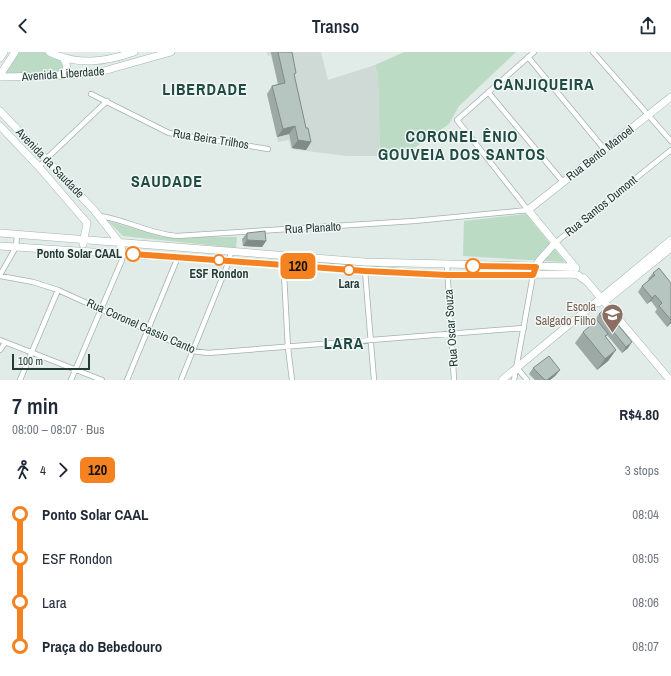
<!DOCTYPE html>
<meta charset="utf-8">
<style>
:root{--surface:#fff;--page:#f6f6f7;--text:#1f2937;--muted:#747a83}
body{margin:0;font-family:"Archivo Narrow",sans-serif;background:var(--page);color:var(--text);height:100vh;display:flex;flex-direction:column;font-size:15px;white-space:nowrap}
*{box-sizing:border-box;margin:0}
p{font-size:13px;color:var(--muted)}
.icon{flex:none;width:22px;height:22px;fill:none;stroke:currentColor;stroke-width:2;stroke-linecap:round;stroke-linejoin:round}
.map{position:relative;height:328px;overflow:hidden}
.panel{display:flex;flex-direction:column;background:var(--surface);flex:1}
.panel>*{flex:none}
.badge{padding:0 8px;border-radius:6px;font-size:14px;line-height:26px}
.scale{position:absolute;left:12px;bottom:10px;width:78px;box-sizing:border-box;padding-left:4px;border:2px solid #233a35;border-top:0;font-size:11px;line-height:14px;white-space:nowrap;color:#233a35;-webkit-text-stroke:3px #f1f7f5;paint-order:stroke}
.map>.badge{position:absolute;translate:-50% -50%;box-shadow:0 0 0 2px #fff}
.legs{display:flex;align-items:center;gap:6px;height:44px;padding:0 12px;font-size:13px}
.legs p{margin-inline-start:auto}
.head{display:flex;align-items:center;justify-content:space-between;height:68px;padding:0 12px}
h1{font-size:22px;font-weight:600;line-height:30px}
ul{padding:0 12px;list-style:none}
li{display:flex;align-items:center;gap:14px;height:44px;font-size:15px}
li i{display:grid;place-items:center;width:6px;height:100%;margin:0 5px;background:currentColor}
li i::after{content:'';width:10px;height:10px;margin:-5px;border:3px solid;border-radius:50%;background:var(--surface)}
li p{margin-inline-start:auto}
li:first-child i{background:linear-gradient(#0000 50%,currentColor 0)}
li:last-child i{background:linear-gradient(currentColor 50%,#0000 0)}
header{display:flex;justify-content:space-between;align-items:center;height:52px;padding:0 12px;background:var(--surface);font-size:18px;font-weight:600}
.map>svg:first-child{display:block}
</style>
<header><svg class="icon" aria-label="back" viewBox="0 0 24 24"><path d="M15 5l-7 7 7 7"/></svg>Transo<svg class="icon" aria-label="share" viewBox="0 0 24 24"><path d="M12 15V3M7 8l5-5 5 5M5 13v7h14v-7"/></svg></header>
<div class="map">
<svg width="671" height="328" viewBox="0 0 671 328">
<rect width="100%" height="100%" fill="#e1ebe7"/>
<path fill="#cfdad6" d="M267,0H321L328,28L375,13L378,23L380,104H347L291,97L289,88L278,90L267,42L279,38L271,3L268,4Z"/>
<path fill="#bbdbc5" d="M18,0H44L61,6L66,16L56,22L3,23Z
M404,0H516L459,54L449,72L408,100L380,104L378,23L375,13Z
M526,162L565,210L463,204L464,169Z
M108,169L162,185H237L236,196L123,184Z"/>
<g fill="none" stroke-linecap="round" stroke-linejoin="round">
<defs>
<path id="street" d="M593,0L671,89
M528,5L605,98
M488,40L563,130
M91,42L169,81L268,97
M39,115L46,107L107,49
M528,158L457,68L534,0
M100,164C127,168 150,182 177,184L414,169L528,158
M555,191L671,98
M283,204L288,296L292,328
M447,213L454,328
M365,219L374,328
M0,223L16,195L17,183
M0,224L33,230L58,238L193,299L208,301L524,276
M0,288L102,328
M0,298L5,291
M517,316L527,328
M20,328L58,238
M71,328L122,208L123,201
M127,328L178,205
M181,328L229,209L231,200
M514,328L533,223"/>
<path id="secondary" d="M49,0C78,14 105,10 134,0
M0,6L4,0
M0,23L15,0
M59,23C69,19 68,12 62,5
M0,25L55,24L100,20L171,0
M0,59L94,158L119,190L123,201
M0,74L39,115L87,171
M0,181L365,210L575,215
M83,192L87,171
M0,194L447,223L571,222L578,223L586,229
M576,216L528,158L671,45
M535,217L539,209L555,191
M584,226L670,328
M598,251L608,247L671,196
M502,328L671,188"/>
</defs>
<use href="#street" stroke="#a4b2ae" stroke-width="6"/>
<use href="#secondary" stroke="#a1b6af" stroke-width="8"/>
<use href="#street" stroke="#fff" stroke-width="4.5"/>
<use href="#secondary" stroke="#fff" stroke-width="7"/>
</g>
<path fill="#9da9a5" d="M271,0H292L294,25L306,76L311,90L306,98L292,96L289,82L277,85L267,42L272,34L278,32L271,1Z
M247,181L266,189L262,195L243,194L242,187Z
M653,221L671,231V271L667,275L655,260L657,257L651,249L647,252L638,240L642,234L649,228L648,227Z
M599,262L628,296L622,301L607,283L606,285L616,298L608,309L597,318L575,291L583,280L596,269L595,268Z
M533,316L560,318L555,324L550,328H535L529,322Z"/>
<path fill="#808a86" d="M295,74L289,82L277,85L283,77Z
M298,88L311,90L306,98L292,96Z
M247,188L266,189L262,195L243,194Z
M655,243L651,249L647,252L652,246Z
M671,268V271L667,275Z
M632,290L628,296L622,301L626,295Z
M616,298L608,309L597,318L605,307Z
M560,318L555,324L550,328H547Z"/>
<path fill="#b7c5c0" stroke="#808a86" d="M278,0H292L296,21L294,22L306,76H308L311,90L298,88L295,74L283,77L272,34L285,31Z
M265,179L266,189L247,188V181Z
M659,216L671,231V268L659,254L662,251L655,243L652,246L642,234L655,223L653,221Z
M605,257L632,290L626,295L599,262Z
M597,268L608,282L605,284L616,298L605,307L583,280Z
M549,304L560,318L547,328H545L533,316Z"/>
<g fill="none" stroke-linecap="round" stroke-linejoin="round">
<defs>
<path id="line-1" d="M133,202L365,219L447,223H533L536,215L473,214"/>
</defs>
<use href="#line-1" stroke="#fff" stroke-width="9"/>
<use href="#line-1" stroke="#f58220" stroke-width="6"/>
</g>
<defs>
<symbol id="school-pin" viewBox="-11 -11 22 30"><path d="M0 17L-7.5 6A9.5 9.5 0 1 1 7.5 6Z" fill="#8d6e63" stroke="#f1f7f5"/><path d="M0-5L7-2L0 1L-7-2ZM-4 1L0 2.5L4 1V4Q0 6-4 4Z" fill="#fff"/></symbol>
</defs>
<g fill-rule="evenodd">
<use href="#school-pin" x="600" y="250" width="25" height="34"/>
</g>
<g fill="#fff" stroke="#f58220" stroke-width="2">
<circle cx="133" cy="202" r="7"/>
<circle cx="219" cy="208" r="5"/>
<circle cx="473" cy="214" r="7"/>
<circle cx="349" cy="218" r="5"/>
</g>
<g text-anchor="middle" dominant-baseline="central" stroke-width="3" stroke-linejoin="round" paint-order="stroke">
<g font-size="12" fill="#233a35" stroke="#f1f7f5">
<text transform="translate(63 22) rotate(-4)">Avenida Liberdade</text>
<text transform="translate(211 87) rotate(9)">Rua Beira Trilhos</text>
<text transform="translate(600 101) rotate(-38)">Rua Bento Manoel</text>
<text transform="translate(50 111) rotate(46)">Avenida da Saudade</text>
<text transform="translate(601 154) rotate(-39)">Rua Santos Dumont</text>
<text transform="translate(313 176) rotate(-3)">Rua Planalto</text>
<text transform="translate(141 274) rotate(24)">Rua Coronel Cassio Canto</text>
<text transform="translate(451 276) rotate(-94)">Rua Oscar Souza</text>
</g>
<g font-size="12" font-weight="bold" fill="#233a35" stroke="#f1f7f5">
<text x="122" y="202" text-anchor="end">Ponto Solar CAAL</text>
<text x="219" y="222">ESF Rondon</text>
<text x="349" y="232">Lara</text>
</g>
<g font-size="12" fill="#785e54" stroke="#f1f7f5" text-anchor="end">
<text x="596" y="255">Escola<tspan x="596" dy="14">Salgado Filho</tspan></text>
</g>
<g font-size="16" font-weight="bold" letter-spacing="1" fill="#204b43" stroke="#f1f7f5">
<text x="544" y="32">CANJIQUEIRA</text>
<text x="205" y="37">LIBERDADE</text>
<text x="462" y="84">CORONEL ÊNIO<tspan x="462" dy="18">GOUVEIA DOS SANTOS</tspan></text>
<text x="167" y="129">SAUDADE</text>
<text x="344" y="291">LARA</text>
</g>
</g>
</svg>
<div class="scale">100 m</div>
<b class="badge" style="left:298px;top:214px;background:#f58220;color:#111">120</b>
</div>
<section class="panel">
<div class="head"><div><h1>7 min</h1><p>08:00 – 08:07 · Bus</p></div><b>R$4.80</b></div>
<div class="legs"><svg class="icon" aria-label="walk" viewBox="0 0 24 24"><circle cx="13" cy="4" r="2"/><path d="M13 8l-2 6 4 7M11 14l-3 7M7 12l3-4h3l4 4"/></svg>4<svg class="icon" aria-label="forward" viewBox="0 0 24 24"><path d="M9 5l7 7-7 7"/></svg><b class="badge" style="background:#f58220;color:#111">120</b><p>3 stops</p></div>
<ul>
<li><i style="color:#f58220"></i><b>Ponto Solar CAAL</b><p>08:04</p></li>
<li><i style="color:#f58220"></i><span>ESF Rondon</span><p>08:05</p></li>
<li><i style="color:#f58220"></i><span>Lara</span><p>08:06</p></li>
<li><i style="color:#f58220"></i><b>Praça do Bebedouro</b><p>08:07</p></li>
</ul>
</section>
